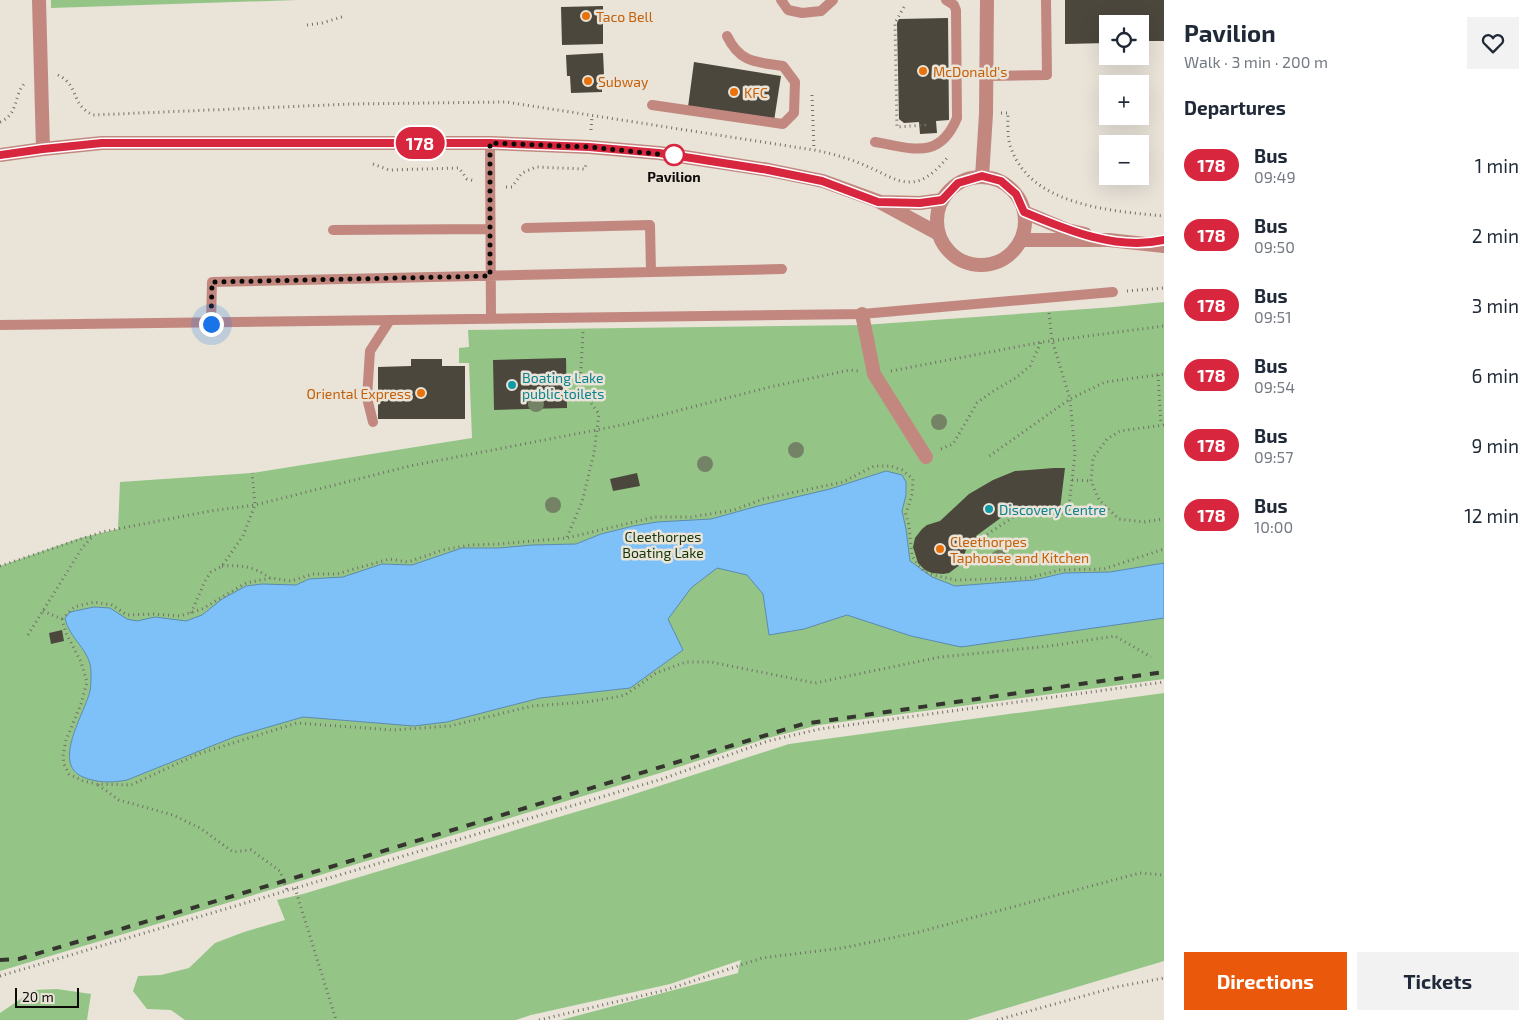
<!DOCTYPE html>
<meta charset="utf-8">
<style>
:root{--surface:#fff;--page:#f2f2f3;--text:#1f2937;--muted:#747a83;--accent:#ea580c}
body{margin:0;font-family:"Exo 2",sans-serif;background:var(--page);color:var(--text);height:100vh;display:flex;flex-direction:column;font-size:19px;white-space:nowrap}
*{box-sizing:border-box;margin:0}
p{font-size:16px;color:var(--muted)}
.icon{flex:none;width:28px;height:28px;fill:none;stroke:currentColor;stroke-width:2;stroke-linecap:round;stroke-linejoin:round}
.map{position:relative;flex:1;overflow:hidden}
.side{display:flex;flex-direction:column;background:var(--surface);width:375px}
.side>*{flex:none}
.badge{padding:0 10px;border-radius:16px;font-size:18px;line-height:32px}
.fabs{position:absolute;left:1099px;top:15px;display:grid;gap:10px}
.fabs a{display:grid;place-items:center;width:50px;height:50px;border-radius:0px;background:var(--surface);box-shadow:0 5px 20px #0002;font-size:25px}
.scale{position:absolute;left:15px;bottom:12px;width:64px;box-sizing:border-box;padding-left:5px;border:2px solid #0d0b08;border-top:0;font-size:14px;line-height:18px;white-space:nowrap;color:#0d0b08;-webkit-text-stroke:4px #e9e3d8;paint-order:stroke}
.you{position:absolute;width:25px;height:25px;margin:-12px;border:4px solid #fff;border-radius:50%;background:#1a73e8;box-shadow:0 0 0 8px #1a73e833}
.map>.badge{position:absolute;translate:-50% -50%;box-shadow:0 0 0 2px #fff}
h2{padding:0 20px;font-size:19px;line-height:45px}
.round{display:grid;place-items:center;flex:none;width:52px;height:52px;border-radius:0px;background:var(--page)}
.headline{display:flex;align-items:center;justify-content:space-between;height:85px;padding:0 20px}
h1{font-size:24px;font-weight:700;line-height:38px}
.primary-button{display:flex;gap:10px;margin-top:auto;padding:10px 20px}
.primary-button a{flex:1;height:58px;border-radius:0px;background:var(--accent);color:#fff;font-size:20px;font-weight:700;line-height:58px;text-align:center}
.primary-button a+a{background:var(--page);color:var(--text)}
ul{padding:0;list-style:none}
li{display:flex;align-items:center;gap:15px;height:70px;padding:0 20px}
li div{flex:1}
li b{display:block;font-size:19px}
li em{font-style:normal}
li .badge{min-width:55px;font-weight:700;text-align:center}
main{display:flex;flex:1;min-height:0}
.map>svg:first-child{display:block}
</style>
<main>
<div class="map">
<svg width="1164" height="1020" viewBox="0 0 1164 1020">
<rect width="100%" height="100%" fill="#e9e3d8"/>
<path fill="#94c586" d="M51,0H298L51,8Z
M1164,302V679L819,725L768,738L660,773L0,971V566L80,538L118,529L120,482L252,473L472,438L469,363H459V348L469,347L468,330L864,325L1114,307Z
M1164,693V961L967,1020H561L738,973L739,966L741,960L670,984L531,1015L516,1020H185L171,1010L147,1009L133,991L138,976L161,975L189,968L215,943L244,932L285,920L277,900L303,894L619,799L789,744Z
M57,989L91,994L87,1020H0V1013L34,990Z"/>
<path fill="#7ec1f8" stroke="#5c8ab0" d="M886,471L902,475L906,482V495L902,511L906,529L910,561L932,577L955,586L1034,580L1064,573L1110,572L1164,563V618L961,647L911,636L847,615L804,629L769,635L763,594L747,575L717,568L691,588L668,619L683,650L630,688L540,698L447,722L414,726L303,717L234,737L127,780C111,783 98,783 83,777C51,764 85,713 90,691C91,685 91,678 91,672C91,650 69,639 65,618L70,612L94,607L110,608L127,619L137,621L155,617L186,621L202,615L222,599L246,586L262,584L296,585L309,579L343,577L382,564L412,565L462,548H499L532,545L576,544L601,534L633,526L657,522L711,519L758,506L830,489Z"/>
<path fill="#4b473d" d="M1065,0H1164V41H1142L1140,46V24H1108V43L1065,44Z
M603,6V44L562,45L561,7Z
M948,18L949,120L936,121L937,133L920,134L919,122L904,123L899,119L897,23L899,19Z
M603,53L604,74L602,75V92L571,93L570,76H567L566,55Z
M694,62L781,76L774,121L688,107Z
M566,358L567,408L494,410L493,360Z
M411,359H442V366H465V419H378V367L411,366Z
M1054,468H1065L1060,509L1038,507L1020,510L1002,517L976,536L979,542L966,550L961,564L949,573L943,574L932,573L925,570L918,563L913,547L915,538L922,529L927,525L940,521L969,494L993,480L1015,471Z
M637,473L640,486L613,491L610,479Z
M62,630L64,641L51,644L49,633Z"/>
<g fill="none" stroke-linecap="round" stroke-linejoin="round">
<path stroke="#737069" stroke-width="3" stroke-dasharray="1 4" stroke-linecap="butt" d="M904,7L895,23L897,127L925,125V122
M307,25L322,23L345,16
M58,75C81,87 69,103 93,115L352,104L506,102L814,150C835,154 854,160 873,169C885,174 896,182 909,182C924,183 938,169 947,158
M812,95L814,150
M1001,113H1008C1008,124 1007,138 1011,148C1031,206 1112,211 1164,216
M0,122C19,114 13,97 24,84
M591,130L592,116
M373,164L389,170L459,168L467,179L475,181
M506,187H512L522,173L536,167L585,169L586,164
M1127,291L1164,288
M1049,313L1052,340L1070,399L1105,382L1164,374
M891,371L1042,342L1164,326
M1158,375L1161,425
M1164,425L1120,431L1107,439L1093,458L1091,481L1099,500L1119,519L1144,522L1164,519
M941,449L953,444L977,403L992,392L1017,377L1030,366L1041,342
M1072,480L1091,481
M567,537L582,502L594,453L599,414L580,388L583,332
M983,537L1015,516L1044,512L1068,514L1075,454L1070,399L988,457
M0,566L102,532L210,511L255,505L410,466L622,425L770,387L850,370L858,371
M222,566C242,565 253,566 270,578
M43,611L62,619
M191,613L205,581L211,572L222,566L243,536L255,505L252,473
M62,619L66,633L81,662L87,682L81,704L66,740L63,756L64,764L69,774L83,781L97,784L131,785L198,754L297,723L393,730L450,726L532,706L587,702L616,697L625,695L656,673L686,662H711L815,683L940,657L1050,646L1115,636L1151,657
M62,619L74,607L94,602L112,605L127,615L153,614L180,616L202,609L246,583L271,578L291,581L313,574H337L389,559L408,562L443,550L470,545L498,544L567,538L655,517H691L734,510L763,499L843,482L874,466H891L902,470L913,479L912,494L906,514L909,526L912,556L917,563L924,571L933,575L956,580L1028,578L1060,570L1104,569L1164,549
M28,635L82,548L94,535
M98,785L119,800L173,815L200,828L233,852L251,850L280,871L287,890
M295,888L336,1020
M0,976L662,779L768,741L820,729L1164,682
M539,1020L666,990L762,958L842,948L915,933L1140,873L1164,875
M997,1020L1116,987L1164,978"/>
<path stroke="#c28880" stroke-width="10" d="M781,0L788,10L802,13L821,11L833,0
M987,76L1047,75L1046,0
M652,105L783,124L794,113L795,82L783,66C756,62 740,63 727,36
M875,142C912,148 939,161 957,118L956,10L954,5L946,0
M490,143L491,318
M526,228L650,225L651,272
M333,230L490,229
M211,324L212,282L782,269
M0,325L862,314L1113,292
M373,422L367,398L370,351L390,320"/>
<path stroke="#c28880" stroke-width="14" d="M39,0L43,149
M982,177L986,114L987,0
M862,314L874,374L926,457"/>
<path stroke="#c28880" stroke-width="14" d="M0,155L43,149L102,143H490L589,147L659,153L769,170L823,181L878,201L939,234
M937 221a44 44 0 1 1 88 0a44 44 0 1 1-88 0Z
M881,202L920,203L942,200
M1024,212L1067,230L1085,234
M1021,240H1109L1164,246"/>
<path stroke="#36342f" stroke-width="4" stroke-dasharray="9 9" stroke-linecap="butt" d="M0,960L19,959L284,881L803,724L1164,672"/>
</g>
<g fill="#748366">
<circle cx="536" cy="404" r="8"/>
<circle cx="939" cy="422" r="8"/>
<circle cx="796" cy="450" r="8"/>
<circle cx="705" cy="464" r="8"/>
<circle cx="553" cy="505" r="8"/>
<circle cx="999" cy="558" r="8"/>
</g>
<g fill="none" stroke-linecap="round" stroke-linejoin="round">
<defs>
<path id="line" d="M0,155L43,149L102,143H490L589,147L659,153L768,170L822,181L878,202L920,203L942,200L958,183L982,176L1001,181L1016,194L1024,212C1067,230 1117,251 1164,240"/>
</defs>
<use href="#line" stroke="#fff" stroke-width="11"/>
<use href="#line" stroke="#d7263d" stroke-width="8"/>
<path stroke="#0d0b08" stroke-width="5" stroke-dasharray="0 9" d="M211,324L212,282L490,276V143L589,147L677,156L674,155"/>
</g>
<g fill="#e8710a" stroke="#e9e3d8" stroke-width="2">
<circle cx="586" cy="16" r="5"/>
<circle cx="923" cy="71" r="5"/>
<circle cx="588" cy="81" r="5"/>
<circle cx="734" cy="92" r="5"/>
<circle cx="421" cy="393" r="5"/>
<circle cx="940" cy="549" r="5"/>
</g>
<circle fill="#fff" stroke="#d7263d" stroke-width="2.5" cx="674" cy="155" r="10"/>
<g fill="#0f9aa8" stroke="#e9e3d8" stroke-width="2">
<circle cx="512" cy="385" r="5"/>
<circle cx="989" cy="509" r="5"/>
</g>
<g text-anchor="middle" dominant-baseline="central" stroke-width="5" stroke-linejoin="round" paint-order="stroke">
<g font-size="14" fill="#c56008" stroke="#e9e3d8" text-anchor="start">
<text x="596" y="16">Taco Bell</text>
<text x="933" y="71">McDonald's</text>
<text x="598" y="81">Subway</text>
<text x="744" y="92">KFC</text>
<text x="411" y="393" text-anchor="end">Oriental Express</text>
<text x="950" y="541">Cleethorpes<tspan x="950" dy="16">Taphouse and Kitchen</tspan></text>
</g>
<g font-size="14" font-weight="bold" fill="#0d0b08" stroke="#e9e3d8">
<text x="674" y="176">Pavilion</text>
</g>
<g font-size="14" fill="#0d838f" stroke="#e9e3d8" text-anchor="start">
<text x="522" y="377">Boating Lake<tspan x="522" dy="16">public toilets</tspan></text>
<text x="999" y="509">Discovery Centre</text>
</g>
<g font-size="14" fill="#143508" stroke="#e9e3d8">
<text x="663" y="536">Cleethorpes<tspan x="663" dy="16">Boating Lake</tspan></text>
</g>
</g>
</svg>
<div class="fabs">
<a><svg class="icon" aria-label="locate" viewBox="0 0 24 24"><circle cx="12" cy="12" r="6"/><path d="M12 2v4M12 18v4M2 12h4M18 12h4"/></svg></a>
<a>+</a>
<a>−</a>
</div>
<div class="scale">20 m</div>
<div class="you" style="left:211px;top:324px"></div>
<b class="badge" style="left:420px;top:143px;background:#d7263d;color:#fff">178</b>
</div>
<section class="side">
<div class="headline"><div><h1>Pavilion</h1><p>Walk · 3 min · 200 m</p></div><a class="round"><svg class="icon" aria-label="heart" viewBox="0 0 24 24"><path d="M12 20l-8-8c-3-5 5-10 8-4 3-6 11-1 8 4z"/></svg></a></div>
<h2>Departures</h2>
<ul>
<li><span class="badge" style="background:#d7263d;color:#fff">178</span><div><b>Bus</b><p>09:49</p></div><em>1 min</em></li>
<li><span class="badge" style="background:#d7263d;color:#fff">178</span><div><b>Bus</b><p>09:50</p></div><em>2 min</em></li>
<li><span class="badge" style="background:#d7263d;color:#fff">178</span><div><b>Bus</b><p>09:51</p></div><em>3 min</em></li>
<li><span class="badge" style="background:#d7263d;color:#fff">178</span><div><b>Bus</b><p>09:54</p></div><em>6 min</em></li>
<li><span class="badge" style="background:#d7263d;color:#fff">178</span><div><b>Bus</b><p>09:57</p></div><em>9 min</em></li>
<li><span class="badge" style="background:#d7263d;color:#fff">178</span><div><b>Bus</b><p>10:00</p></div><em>12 min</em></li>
</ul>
<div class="primary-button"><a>Directions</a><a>Tickets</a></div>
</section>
</main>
